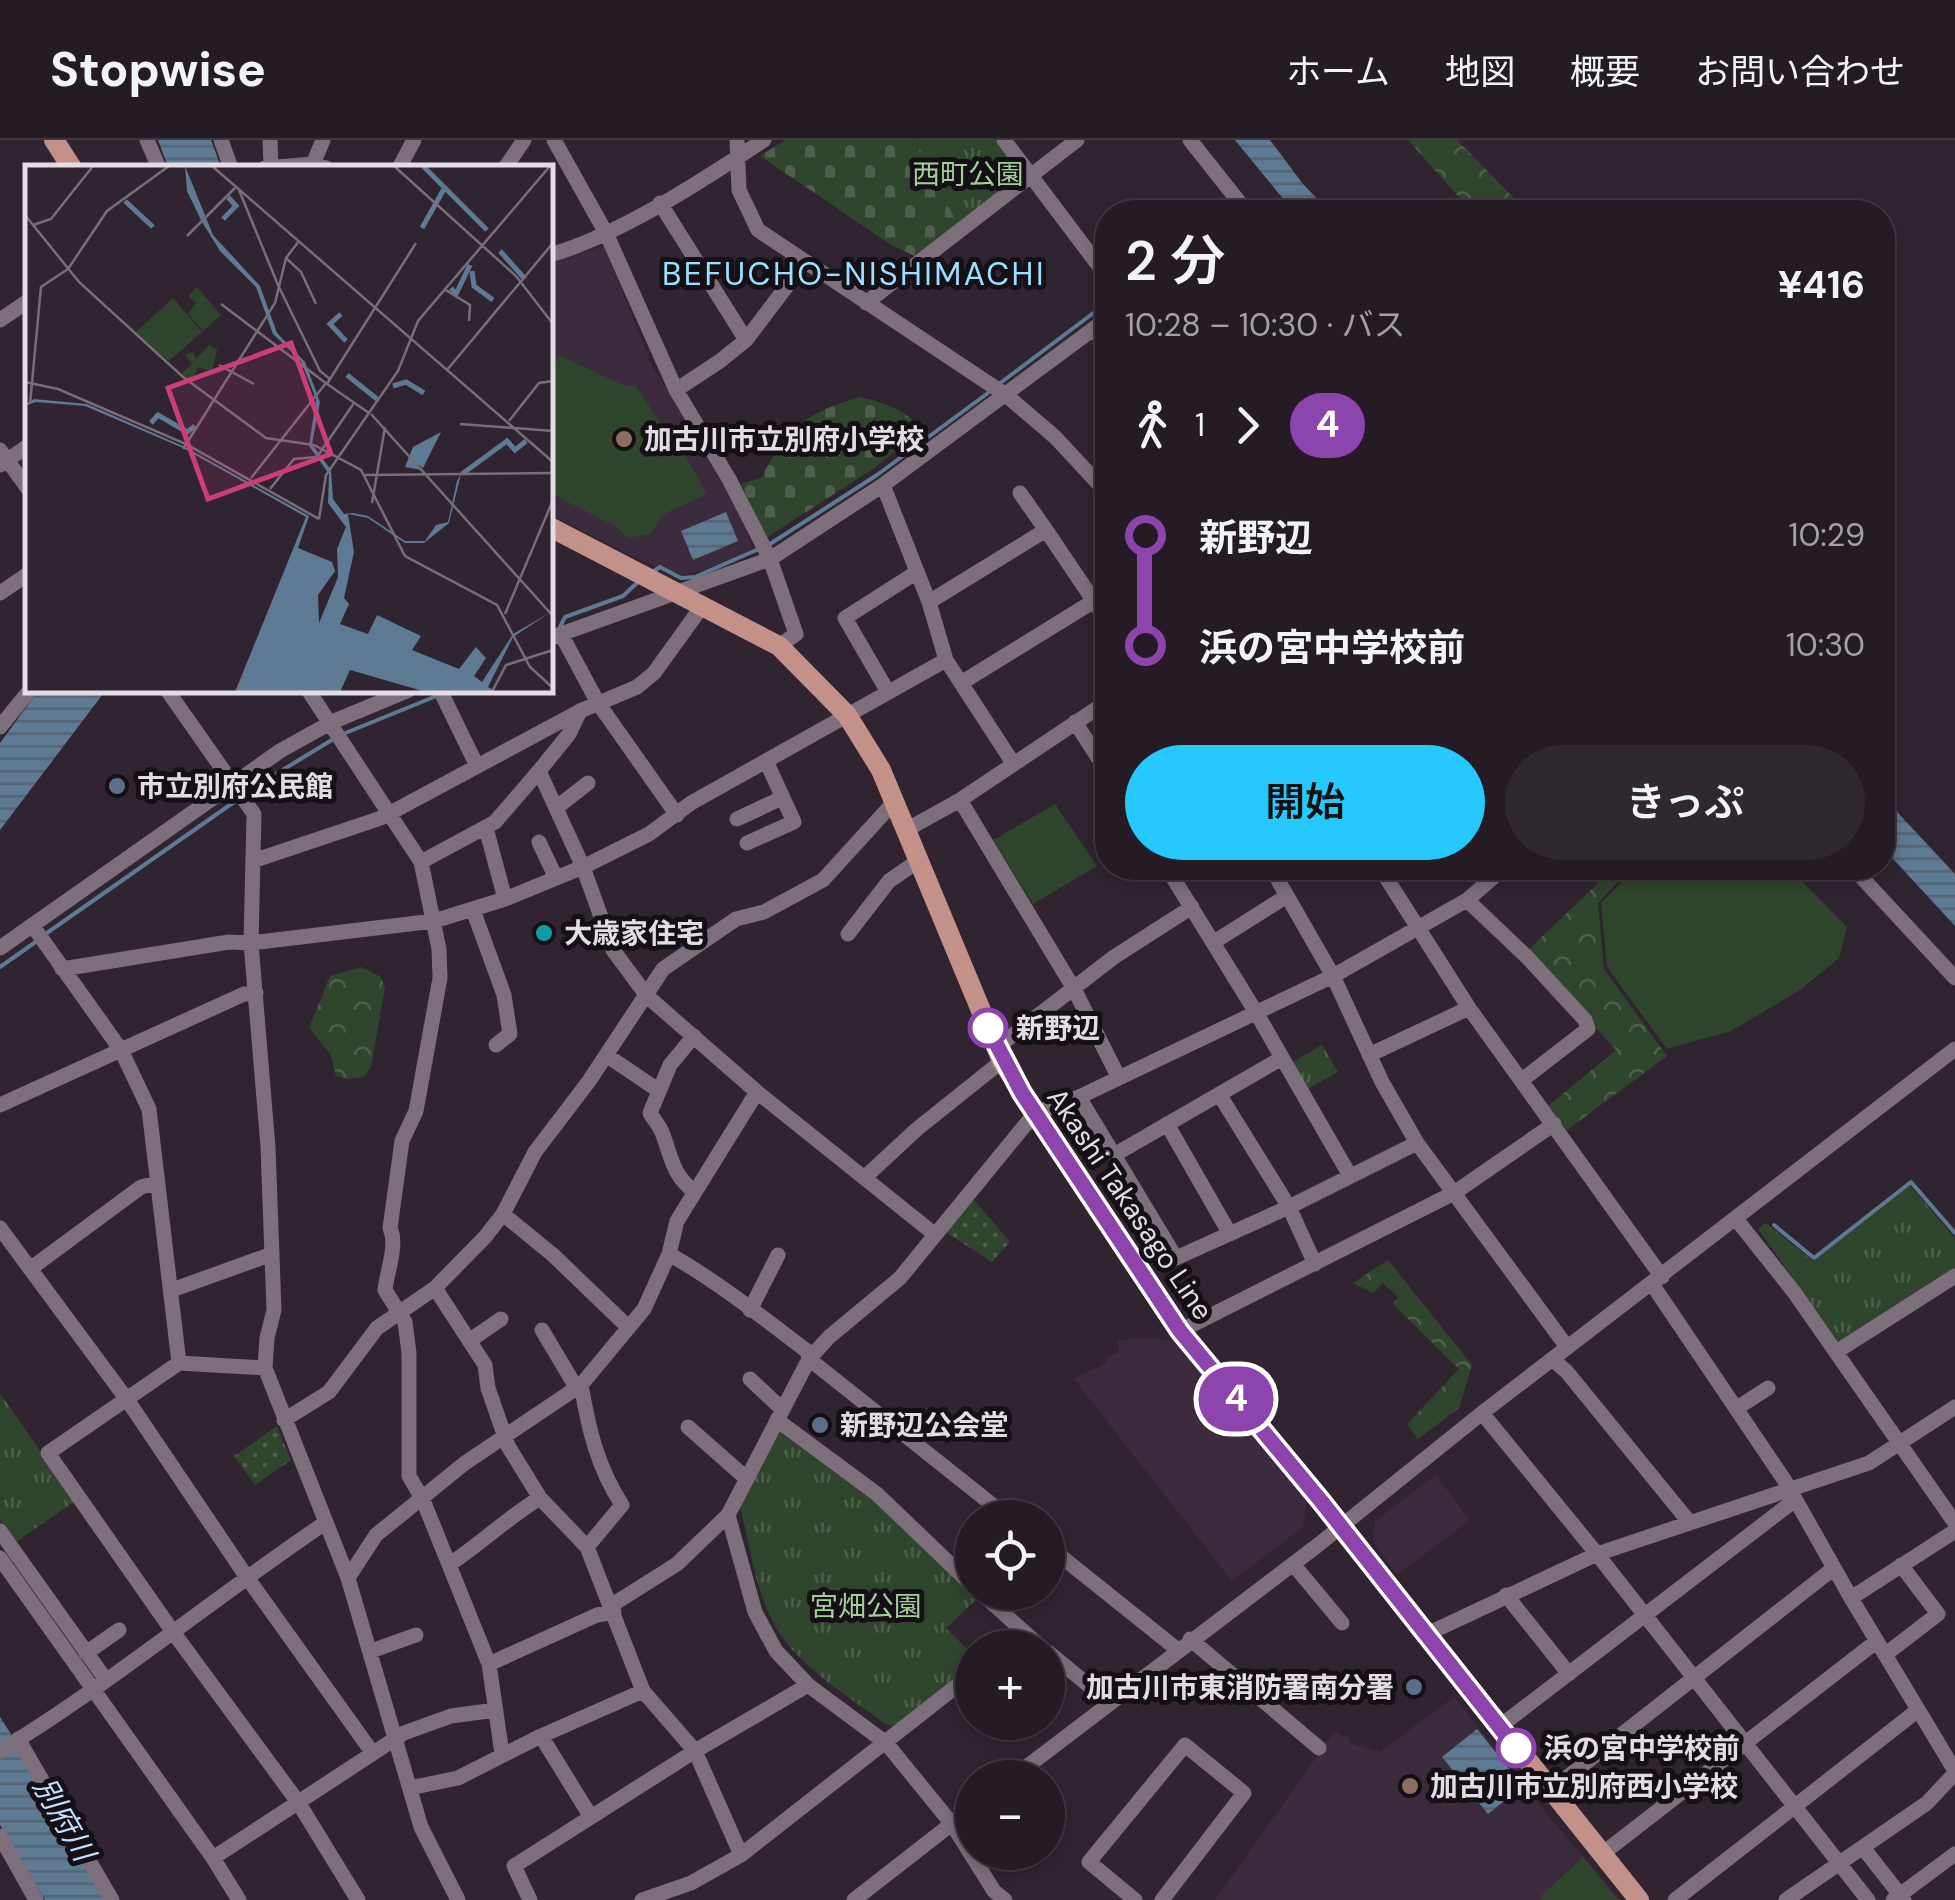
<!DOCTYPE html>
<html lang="ja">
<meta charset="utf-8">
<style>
:root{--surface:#241b24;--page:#302831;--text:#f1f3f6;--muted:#a3a1a6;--line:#413941;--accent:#25c9fe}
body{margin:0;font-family:"DM Sans","Noto Sans JP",sans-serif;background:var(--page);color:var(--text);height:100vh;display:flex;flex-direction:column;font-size:38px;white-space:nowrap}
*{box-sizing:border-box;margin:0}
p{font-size:32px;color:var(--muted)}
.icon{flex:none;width:55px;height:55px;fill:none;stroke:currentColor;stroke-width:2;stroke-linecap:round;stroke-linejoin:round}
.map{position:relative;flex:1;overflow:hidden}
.drawer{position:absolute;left:1095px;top:60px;width:800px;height:680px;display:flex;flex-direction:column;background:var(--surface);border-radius:40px;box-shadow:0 5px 15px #0003,0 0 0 2px var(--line)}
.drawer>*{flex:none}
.badge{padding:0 20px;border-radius:32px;font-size:35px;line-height:65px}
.tools{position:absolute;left:955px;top:1360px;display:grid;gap:20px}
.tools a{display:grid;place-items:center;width:110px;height:110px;border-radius:50%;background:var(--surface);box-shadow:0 5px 15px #0003,0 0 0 2px var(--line);font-size:50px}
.map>.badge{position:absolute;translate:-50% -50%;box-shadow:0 0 0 5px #fff}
.legs{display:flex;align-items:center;gap:15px;height:110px;padding:0 30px;font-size:32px}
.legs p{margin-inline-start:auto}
.headline{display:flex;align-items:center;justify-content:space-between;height:170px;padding:0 30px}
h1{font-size:55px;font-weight:600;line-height:75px}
.button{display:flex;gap:20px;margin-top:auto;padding:20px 30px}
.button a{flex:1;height:115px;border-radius:60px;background:var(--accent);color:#111;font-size:40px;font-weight:600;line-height:115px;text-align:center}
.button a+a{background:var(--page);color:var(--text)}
ul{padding:0 30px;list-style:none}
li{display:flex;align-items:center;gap:35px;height:110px;font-size:38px}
li i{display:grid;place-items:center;width:15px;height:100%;margin:0 12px;background:currentColor}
li i::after{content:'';width:25px;height:25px;margin:-12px;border:8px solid;border-radius:50%;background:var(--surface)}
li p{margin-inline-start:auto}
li:first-child i{background:linear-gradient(#0000 50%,currentColor 0)}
li:last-child i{background:linear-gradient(currentColor 50%,#0000 0)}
header{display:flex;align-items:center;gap:60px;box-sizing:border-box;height:140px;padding:0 50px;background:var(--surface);border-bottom:2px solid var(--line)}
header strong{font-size:48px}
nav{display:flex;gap:55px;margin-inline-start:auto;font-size:35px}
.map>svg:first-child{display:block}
</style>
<header>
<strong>Stopwise</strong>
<nav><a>ホーム</a><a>地図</a><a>概要</a><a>お問い合わせ</a></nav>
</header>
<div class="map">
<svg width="1955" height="1760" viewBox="0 0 1955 1760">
<defs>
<pattern id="grass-dots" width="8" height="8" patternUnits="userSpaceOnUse" patternTransform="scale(2.5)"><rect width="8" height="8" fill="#30452d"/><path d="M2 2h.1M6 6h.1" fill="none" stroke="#4e5f4b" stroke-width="1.8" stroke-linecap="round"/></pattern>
<pattern id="forest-crowns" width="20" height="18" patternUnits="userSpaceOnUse" patternTransform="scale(2.5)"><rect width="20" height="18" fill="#30452d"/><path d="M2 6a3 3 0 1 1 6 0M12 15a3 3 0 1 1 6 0" fill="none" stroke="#4e5f4b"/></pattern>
<pattern id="cemetery-stones" width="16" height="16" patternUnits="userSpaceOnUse" patternTransform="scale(2.5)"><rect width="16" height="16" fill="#30452d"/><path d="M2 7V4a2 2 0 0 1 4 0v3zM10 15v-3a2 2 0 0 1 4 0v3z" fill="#4e5f4b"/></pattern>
<pattern id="park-tufts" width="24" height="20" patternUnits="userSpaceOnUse" patternTransform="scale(2.5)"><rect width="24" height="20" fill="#30452d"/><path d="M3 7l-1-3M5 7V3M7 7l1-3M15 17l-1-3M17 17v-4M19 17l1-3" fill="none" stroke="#4e5f4b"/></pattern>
<pattern id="water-rules" width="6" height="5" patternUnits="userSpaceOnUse" patternTransform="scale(2.5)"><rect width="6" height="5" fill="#5f7a93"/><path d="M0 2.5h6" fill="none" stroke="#546473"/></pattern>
</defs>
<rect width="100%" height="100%" fill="#302430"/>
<path fill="#3c2b3c" d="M601,107L605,108L652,226L732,353L753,408L713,428L681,435L639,420L550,374V122Z
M1133,1198L1177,1200L1307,1360L1303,1387L1232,1441L1073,1238L1107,1223L1106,1217L1119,1212L1117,1201Z
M1436,1335L1470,1380L1397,1435L1373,1401L1375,1381Z
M1454,1557L1551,1679L1621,1760H1215L1334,1592L1349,1598L1350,1603L1380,1612Z"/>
<path fill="url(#grass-dots)" d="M971,1056L1010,1102L992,1122L945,1092Z
M277,1286L291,1320L255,1345L234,1316Z"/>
<path fill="url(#forest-crowns)" d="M1408,0H1457L1528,72H1472Z
M1614,728H1631L1598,763L1604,829L1667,916L1567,990L1548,966L1616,910L1527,811Z
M361,827L381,837L385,847L371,927L363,937L347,939L336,936L331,915L309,888L330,836Z
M1388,1120L1472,1225L1459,1268L1418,1299L1407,1284L1459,1229L1393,1164L1398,1157L1383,1143L1373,1153L1353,1143Z"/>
<path fill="url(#cemetery-stones)" d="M785,0H913L958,84L917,117L891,105L760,16Z
M860,257C886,263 905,270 923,290L873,329L766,398L741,344L761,338C789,287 803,274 860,257Z"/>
<path fill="url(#park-tufts)" d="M913,0H996L1020,31L1017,38L958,84Z
M1322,905L1338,932L1306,950L1291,923Z
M1910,1045L1955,1098V1131L1844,1203L1838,1201L1758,1089L1766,1083L1813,1121Z
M0,1253L75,1361L13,1404L0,1379Z
M779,1291L873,1357L977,1459L946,1488L972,1514V1528L895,1587L884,1583C849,1557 808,1532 782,1497C756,1460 750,1405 739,1362Z"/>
<path fill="#30452d" d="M559,215L625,246L635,245L664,288L672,292L707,354L662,375L651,394L628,398L615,386L550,353V235Z
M1055,664L1097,726L1033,764L993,700Z
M1636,728H1789L1847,787L1839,818L1800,850L1731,891L1667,909L1607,827L1601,763Z
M1583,1717L1618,1760H1541V1756Z"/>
<path fill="url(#water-rules)" d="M158,0H211L221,27H168Z
M1235,0H1270L1303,44L1330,72H1294Z
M726,372L738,401L693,420L681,391Z
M39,550H106L0,690V603Z
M1883,657L1955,734V786L1883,708Z
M0,1577C39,1635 67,1700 104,1760H45L0,1685Z
M1477,1589L1523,1646L1488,1674L1442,1617Z"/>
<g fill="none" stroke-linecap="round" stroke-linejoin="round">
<path stroke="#5f7a93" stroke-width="4" d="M999,244L1108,162
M770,404L877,335L992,250
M651,433L660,427L681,438L695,437L761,408
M558,491L565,477L623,456L639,441
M343,594L434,557
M258,645L335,598
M44,795L237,660
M0,827L37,801
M1774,1085L1814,1118L1911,1042L1955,1093"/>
<path stroke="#7d6f7c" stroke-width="15" d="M147,0L159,28
M221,0L231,28
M270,0L271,25
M554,0L606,93L676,250L729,339L770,419L796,494L779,506
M737,0L739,50L758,90L1006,255L1055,297L1108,354
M1004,0L1108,138
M1190,0L1247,72
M313,24L323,0
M265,28L313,24L326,28
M399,28L414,0
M505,28L524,0
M660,63L746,200
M550,115C620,95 703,40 764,0
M866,163L1077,0
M0,180L28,161
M1093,189L1108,207
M676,250L720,221L746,200L805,122
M0,310L28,349
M0,325L28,306
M883,345L929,462L946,520L1013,623
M1020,353L1046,390
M0,453L28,434
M929,462L1046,390L1108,482
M561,494L598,563L677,675
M550,498L770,419L883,345L1108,178
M961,543L1094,461
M167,550L254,674L251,803L268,1007L274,1170L267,1198L265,1228L348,1438L421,1687L458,1760
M308,550L421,722L439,809L440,838L416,971L402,1001L390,1088C398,1106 387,1130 385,1150L405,1182L409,1213V1336L423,1360L489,1524
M440,550L477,626
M888,552L845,478L917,432
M1108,561L960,660L1074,849L1118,936
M580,571L569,594L539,631L583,727L613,810L647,856L757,952L933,1093
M1075,582L1108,633
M0,587L30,550
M556,668L588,643
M737,679L782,658
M486,688L505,759
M906,690L960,660
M539,702L556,738
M747,703L794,682L766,621
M253,721L381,678L580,571L637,547L654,533L703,465
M421,722L495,682L539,631
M1167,728L1257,874L1349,1034
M1271,728L1333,836L1382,942L1417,1003L1567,1207
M1380,728L1469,868L1662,1137
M1853,728L1955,838
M1467,760L1527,817L1585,880L1588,889L1522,940
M473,770L504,855L510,894L496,905
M32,785L121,910L149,969L179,1223
M848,794L889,741L918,721
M1214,802L1287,756
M0,808L280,611L332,582L409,550
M62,829L229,802L251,803L434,781L505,759L583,727L649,694L691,663L946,520
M694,896L670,925L650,973C654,980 661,987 663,995C672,1019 673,1036 695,1052
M996,908L1114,817L1192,767
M606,915L658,950
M1369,915L1469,868
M1219,954L1289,1067L1315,1124
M1079,957L1176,1118L1289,1067L1417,1003
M0,965L244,854L256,853
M1167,984L1230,1094
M1114,1015L1282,918
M864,1038L917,989L1002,921
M503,1074L553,1115L628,1187
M1736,1079L1794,1152L1955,1383
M0,1088L128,1261L246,1436L372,1612
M669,1114C718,1142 762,1177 807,1211L809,1219L1009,1378
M30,1129L141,1047L157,1043
M1652,1144L1785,1341L1851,1458L1955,1631
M435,1148L485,1225L488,1248L508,1306L540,1358L587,1407L643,1551L695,1611L741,1715
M172,1150L272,1114
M750,1170L778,1115
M542,1190L576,1247
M1180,1191L1454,1053L1554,984
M469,1201L501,1179
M1836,1212L1955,1136
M1552,1219L1567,1232L1690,1383
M265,1228L179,1223L48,1313L173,1492L298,1662L358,1760
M750,1239L782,1269
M581,1245C589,1290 597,1326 622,1365L587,1407
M1737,1268L1768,1248
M1482,1273L1597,1414L1868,1760
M284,1280L329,1252L377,1188L435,1148L485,1097L503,1074L535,1012L589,941L663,829L736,779L764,772L823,740L895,661
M777,1280L877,1354L972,1445
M688,1287L747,1339
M728,1375L755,1472L776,1511L808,1545L886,1603L952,1684L994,1751L1005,1760
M0,1391L106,1540
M1048,1406L1178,1510
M0,1418L213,1718L239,1760
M450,1424C482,1403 508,1377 540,1358
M1293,1424L1342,1483
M348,1438L376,1395L465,1323L581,1245L644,1169L669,1114L677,1081L757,952
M980,1452L1042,1508
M1506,1455L1569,1534
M1851,1458L1955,1391
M612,1465L677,1424L728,1375L809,1219L829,1197L900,1138L1035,973L1079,957L1333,836L1467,760L1504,728
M1425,1495L1597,1414L1869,1323L1955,1267
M1190,1499L1319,1608
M1009,1508L1026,1495
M371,1511L416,1495
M1048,1512L1109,1562
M86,1513L119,1490
M1886,1514L1938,1474L1901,1425
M1499,1587L1795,1360
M541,1596L591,1677
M18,1599L112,1760
M0,1611C113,1542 215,1457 325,1383
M502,1614L489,1524L597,1475L614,1472
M1012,1638L1318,1405L1482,1273L1955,909
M410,1648L458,1638L541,1596L643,1551
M1551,1650L1834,1428
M0,1696L36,1760
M1864,1709L1904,1760
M1602,1714L1877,1501
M213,1718L404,1593L451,1576L496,1570
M530,1760L514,1726L695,1611L808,1545
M642,1760L691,1743L741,1715L972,1534
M854,1760L972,1668
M1135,1760L1089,1722L1185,1605L1244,1653L1162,1760
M1675,1760L1918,1570
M1786,1760L1927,1663L1955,1633
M1893,1760L1955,1714"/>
<path stroke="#c3918a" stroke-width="20" d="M54,0L72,28
M550,387L779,506L847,575L881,630L1002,921L1180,1191L1321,1361L1639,1760"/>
</g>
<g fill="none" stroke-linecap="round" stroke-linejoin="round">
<defs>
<path id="line-1" d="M988,888L1022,953L1180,1191L1321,1361L1516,1608"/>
</defs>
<use href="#line-1" stroke="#fff" stroke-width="22"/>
<use href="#line-1" stroke="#8e44ad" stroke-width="15"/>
</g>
<g fill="#8d6e63" stroke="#151015" stroke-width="4">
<circle cx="624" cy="299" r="10"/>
<circle cx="1410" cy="1646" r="10"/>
</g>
<g fill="#5c6f8a" stroke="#151015" stroke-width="4">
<circle cx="117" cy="646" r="10"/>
<circle cx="820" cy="1285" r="10"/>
<circle cx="1414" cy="1547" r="10"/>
</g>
<circle fill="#0f9aa8" stroke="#151015" stroke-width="4" cx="544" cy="793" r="10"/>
<g fill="#fff" stroke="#8e44ad" stroke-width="5">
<circle cx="988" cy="888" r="18"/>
<circle cx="1516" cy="1608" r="18"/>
</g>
<g text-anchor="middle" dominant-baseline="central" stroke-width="10" stroke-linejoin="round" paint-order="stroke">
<g font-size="28" fill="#a4cd9c" stroke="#151015">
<text x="968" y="34">西町公園</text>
<text x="866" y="1466">宮畑公園</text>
</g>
<g font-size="28" font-weight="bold" fill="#e4dce4" stroke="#151015" text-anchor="start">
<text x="644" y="299">加古川市立別府小学校</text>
<text x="137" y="646">市立別府公民館</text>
<text x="564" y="793">大歳家住宅</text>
<text x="840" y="1285">新野辺公会堂</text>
<text x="1394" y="1547" text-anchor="end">加古川市東消防署南分署</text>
<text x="1430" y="1646">加古川市立別府西小学校</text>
</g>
<g font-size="28" font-weight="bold" fill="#e4dce4" stroke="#151015" text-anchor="start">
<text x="1016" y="888">新野辺</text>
<text x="1544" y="1608">浜の宮中学校前</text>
</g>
<g font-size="28" fill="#e4dce4" stroke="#151015">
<text transform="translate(1130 1064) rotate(56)">Akashi Takasago Line</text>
</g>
<g font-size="30" font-style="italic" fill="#c4dffb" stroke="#151015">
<text transform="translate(64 1679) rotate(60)">別府川</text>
</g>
<g font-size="32" letter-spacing="2.5" fill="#9ce0fe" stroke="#151015">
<text x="854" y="134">BEFUCHO-NISHIMACHI</text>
</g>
</g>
<g transform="translate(25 25)">
<rect width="528" height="528" fill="#302430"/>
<path d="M148,133L177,167L144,196L110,168Z" fill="#30452d"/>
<path d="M172,122L196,150L178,166L163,149L171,138L163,131ZM184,180L192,184L187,207L173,202L167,217L156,209L167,199L160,190L168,187L171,194Z" fill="#30452d"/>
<path d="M160,1L188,70L235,121L252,168L280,197L295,237L287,279L306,305L308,334L319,349L328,348L343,351L380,376H400L411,360L423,357L432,316L436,309L424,358L399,378H380L343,353L323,349L329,387L319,433L324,439L315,459L343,469L352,450L396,471L387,485L434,504L451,482L461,493L449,511L457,517L488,469L526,447L488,472L463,522L472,527H401L325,505L315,527H210L281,352L158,283L60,241L11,237L2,240L0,250L1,239L9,234L62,239L160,282L284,351L273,383L307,397L310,406L293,430L294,458L313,412L312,384L321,362L303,338L304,309L284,281L291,234L276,196L248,169L231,122L195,86L177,57L162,26ZM416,267L398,303L391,298L397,305L380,302L388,282Z" fill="#5f7a93"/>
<path fill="none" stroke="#5f7a93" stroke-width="5" d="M398,1L462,65M100,36L128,62M198,54L211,41L203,32M397,63L419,24M475,86L500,114M447,106L449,121L468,135M426,123L431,129L445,100M316,149L305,159L321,176M322,210L352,234M368,221L381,217L399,228M126,258L133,250L162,267L170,261M437,309L482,276L490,285L501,276"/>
<path fill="none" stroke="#786e78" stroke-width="2.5" d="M187,1L528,297M369,1L491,111L528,159M214,25L253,120L295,206L305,214L302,219L344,248M0,50L54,117L158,212L241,273L289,280L336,305L380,391L472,440L505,502L528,523M8,60L26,54L68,1M162,71L210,23M261,93L276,107L291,139M43,104L82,46L144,1M419,124L445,140L444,156M196,139L302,219M194,200L229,219M422,205L528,78M305,214L391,78M0,217L33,224L161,279L294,354M5,239L16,122L43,104M346,249L528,451M484,256L514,218L528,216M435,259L528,266M158,284L250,138L261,93L274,76M294,289L329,238M340,310L528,308M226,313L301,218M245,324L269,294L291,292M347,338L360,262M294,354L301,310L373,206L393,156L525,1M480,449L528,335M467,527L481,500L528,485"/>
<path fill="#c93f76" fill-opacity="0.15" stroke="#c93f76" stroke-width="5" d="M266,178L306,289L183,334L143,223Z"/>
<rect width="528" height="528" fill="none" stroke="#e4dce4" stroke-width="5"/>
</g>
</svg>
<div class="tools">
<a><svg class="icon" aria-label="locate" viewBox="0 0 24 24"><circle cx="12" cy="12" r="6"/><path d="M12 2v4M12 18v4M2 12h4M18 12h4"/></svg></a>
<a>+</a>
<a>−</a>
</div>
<b class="badge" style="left:1236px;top:1259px;background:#8e44ad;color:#fff">４</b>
<section class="drawer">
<div class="headline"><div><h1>2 分</h1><p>10:28 – 10:30 · バス</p></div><b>¥416</b></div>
<div class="legs"><svg class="icon" aria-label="walk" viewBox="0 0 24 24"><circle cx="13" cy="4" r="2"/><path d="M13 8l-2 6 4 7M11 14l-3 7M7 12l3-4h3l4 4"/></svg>1<svg class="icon" aria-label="forward" viewBox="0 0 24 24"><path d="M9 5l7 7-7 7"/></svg><b class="badge" style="background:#8e44ad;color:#fff">４</b></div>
<ul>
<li><i style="color:#8e44ad"></i><b>新野辺</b><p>10:29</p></li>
<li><i style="color:#8e44ad"></i><b>浜の宮中学校前</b><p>10:30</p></li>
</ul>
<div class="button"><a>開始</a><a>きっぷ</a></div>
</section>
</div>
